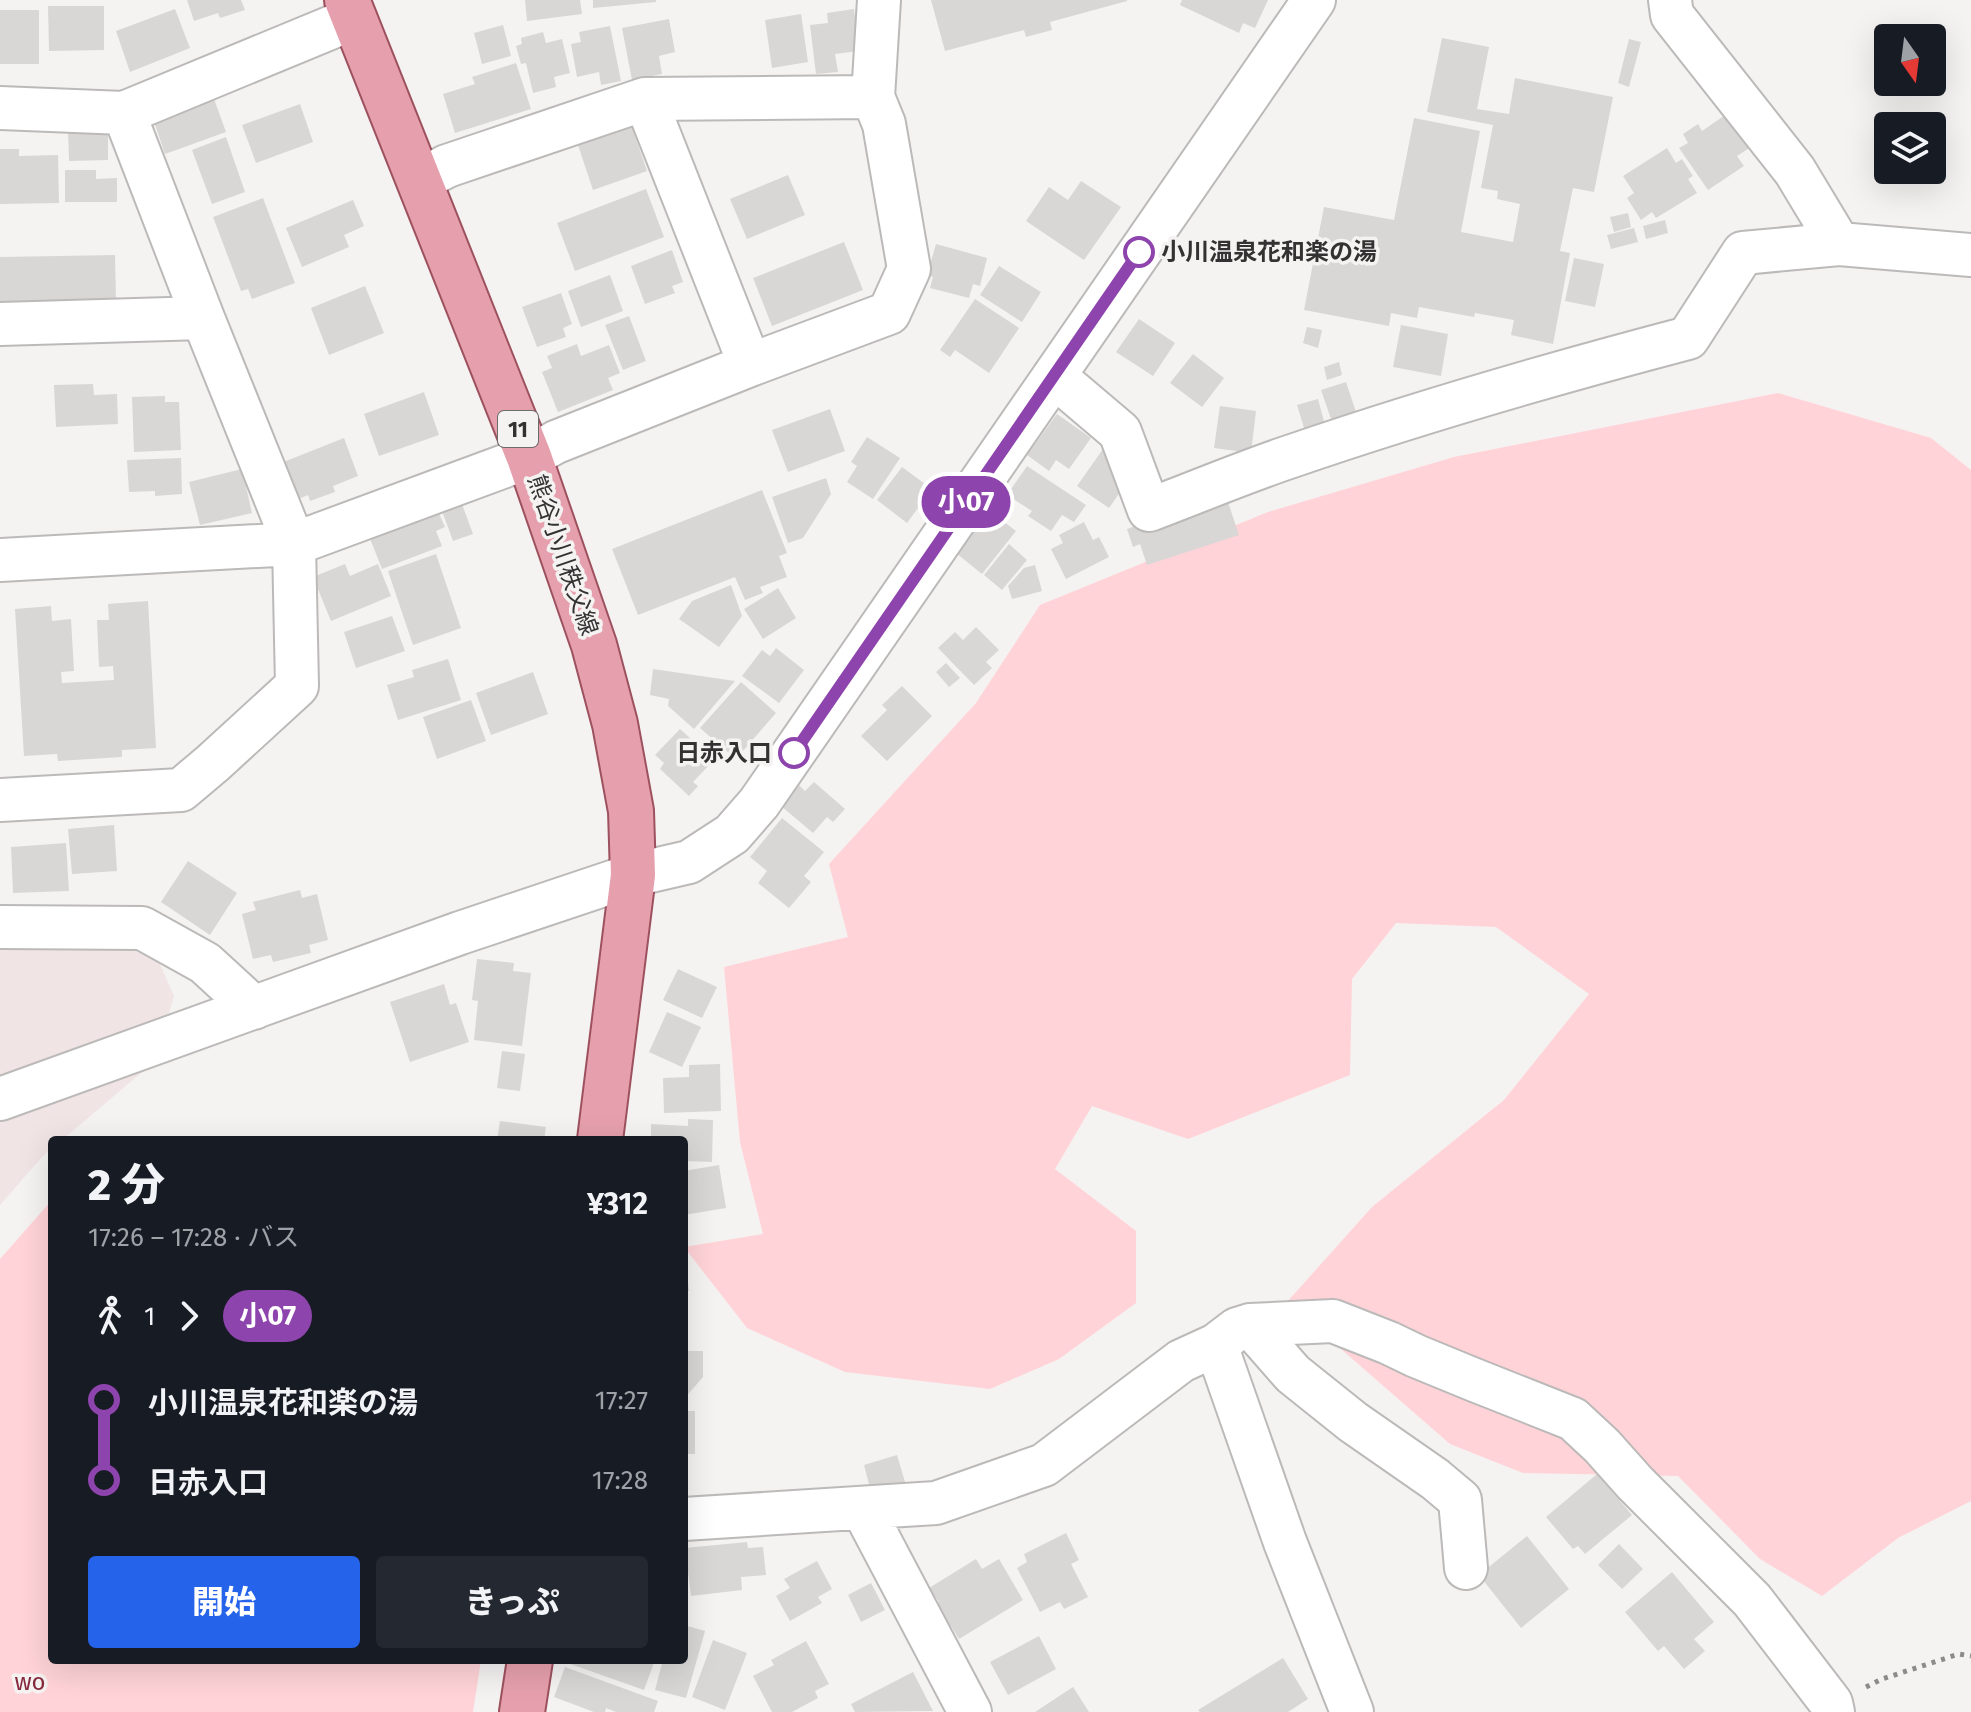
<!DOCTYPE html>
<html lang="ja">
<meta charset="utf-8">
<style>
:root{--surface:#171b24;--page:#242831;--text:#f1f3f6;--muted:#9ea1a6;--accent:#2563eb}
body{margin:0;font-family:"Fira Sans","Noto Sans JP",sans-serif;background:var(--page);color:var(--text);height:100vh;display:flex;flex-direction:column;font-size:30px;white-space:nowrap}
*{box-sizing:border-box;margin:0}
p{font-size:26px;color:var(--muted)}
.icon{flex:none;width:44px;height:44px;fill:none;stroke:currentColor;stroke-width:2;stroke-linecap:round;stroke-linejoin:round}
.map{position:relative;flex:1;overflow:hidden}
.drawer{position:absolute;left:48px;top:1136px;width:640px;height:528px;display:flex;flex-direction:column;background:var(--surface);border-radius:8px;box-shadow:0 8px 32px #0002}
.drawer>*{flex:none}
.badge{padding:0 16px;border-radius:26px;font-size:28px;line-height:52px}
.needle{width:52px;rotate:166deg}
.controls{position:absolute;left:1874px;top:24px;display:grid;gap:16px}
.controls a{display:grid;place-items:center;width:72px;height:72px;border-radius:8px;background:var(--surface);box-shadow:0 8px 32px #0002;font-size:40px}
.map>.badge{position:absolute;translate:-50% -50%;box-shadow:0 0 0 4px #fff}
.legs{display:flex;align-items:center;gap:12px;height:88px;padding:0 40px;font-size:26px}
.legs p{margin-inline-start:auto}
.summary{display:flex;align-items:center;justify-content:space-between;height:136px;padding:0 40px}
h1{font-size:44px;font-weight:800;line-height:60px}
.primary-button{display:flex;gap:16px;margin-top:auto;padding:16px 40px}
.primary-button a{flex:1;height:92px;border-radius:8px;background:var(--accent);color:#fff;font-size:32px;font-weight:800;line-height:92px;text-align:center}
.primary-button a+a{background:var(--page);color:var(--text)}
ul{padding:0 40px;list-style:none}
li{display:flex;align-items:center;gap:28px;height:80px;font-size:30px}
li i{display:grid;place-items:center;width:12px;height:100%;margin:0 10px;background:currentColor}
li i::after{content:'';width:20px;height:20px;margin:-10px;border:6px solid;border-radius:50%;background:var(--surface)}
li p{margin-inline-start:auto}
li:first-child i{background:linear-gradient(#0000 50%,currentColor 0)}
li:last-child i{background:linear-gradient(currentColor 50%,#0000 0)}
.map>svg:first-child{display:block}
</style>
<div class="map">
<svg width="1971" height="1712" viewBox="0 0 1971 1712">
<rect width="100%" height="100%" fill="#f5f2f2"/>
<path fill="#f1e4e5" d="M114,938L160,964L174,996L155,1061L62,1140H52V1148L42,1157L0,1205V947L40,949Z"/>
<path fill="#ffd3d7" d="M1778,393L1931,438L1971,470V1501L1898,1538L1822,1596L1760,1559L1678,1476L1523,1473L1450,1444L1287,1302L1372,1207L1504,1100L1589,994L1496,927L1396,923L1352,979L1350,1075L1188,1139L1092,1106L1055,1169L1136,1231V1303L1059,1359L990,1389L845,1372L747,1328L684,1247L763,1234L740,1142L724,967L848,937L829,864L976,703L1040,605L1268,512L1454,457Z
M52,1200V1660H481L473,1712H0V1259Z"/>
<path fill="#d9d6d6" d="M187,0H241L245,10L220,18L218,13L194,21Z
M525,0H580L582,14L527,21Z
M593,0H656V2L593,8Z
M931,0H1127V1L1050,22L1052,30L1026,37L1024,30L945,51Z
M1182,0H1268L1255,28L1243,23L1239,33L1180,5Z
M48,6H104V50L49,51Z
M175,9L190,48L130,72L116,31Z
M854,9L859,51L835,54L838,72L816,74L810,25L828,23L827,13Z
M0,10H39V64H0Z
M801,14L808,62L772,68L765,20Z
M669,19L675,52L659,56L662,74L632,80L622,28Z
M503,25L511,56L482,64L474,33Z
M610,26L621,81L601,85L599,72L577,77L571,44L581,42L579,32Z
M543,32L546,43L562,39L570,73L554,77L556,87L533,93L526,63L521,64L516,46L522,44L521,38Z
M1442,38L1489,47L1477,109L1509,114L1515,78L1613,97L1594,192L1573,188L1560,251L1570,253L1553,344L1511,335L1514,320L1475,313L1474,317L1419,307L1417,318L1391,313L1389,326L1304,310L1324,207L1394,220L1414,118L1480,131L1461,232L1513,242L1520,204L1497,199L1498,191L1481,188L1493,125L1427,112Z
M1629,39L1641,42L1629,87L1618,83Z
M516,63L531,109L455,133L443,94L475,84L472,77Z
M213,96L226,132L165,154L151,113Z
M300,104L313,142L256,163L242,125Z
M1731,111L1754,145L1737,156L1744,166L1708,190L1679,148L1688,143L1683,134L1698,124L1702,131Z
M631,124L647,171L593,190L577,142Z
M68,128H108V160L69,161Z
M226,137L245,192L212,204L192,150Z
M1667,148L1676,163L1682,159L1693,176L1688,179L1697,193L1656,218L1652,212L1641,220L1627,198L1634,193L1623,176Z
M0,149H19V156L58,155L59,203L0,204Z
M65,170H96V179L117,178V202H65Z
M788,175L805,215L747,239L730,199Z
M1081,181L1121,207L1084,260L1026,221L1049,187L1068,200Z
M646,189L664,237L575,271L557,223Z
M263,198L295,283L252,299L248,289L241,291L213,217Z
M353,200L364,226L344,235L349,247L302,267L286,228Z
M1628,213L1631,227L1614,232L1610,217Z
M1665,220L1668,233L1646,239L1643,226Z
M1634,228L1638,242L1611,249L1607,235Z
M844,242L863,290L772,326L753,278Z
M936,244L987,258L980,286L973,284L969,298L930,288L933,277L927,275Z
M672,250L683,282L672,286L675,293L645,304L631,266Z
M115,255L116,302L0,304V257Z
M1574,258L1604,264L1595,307L1565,301Z
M999,266L1041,292L1022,322L980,295Z
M610,275L623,311L581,327L568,291Z
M365,286L384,333L329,355L311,308Z
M561,293L572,324L563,328L566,337L537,347L522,307Z
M975,299L1019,328L989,373L955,350L950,357L940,350Z
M629,316L646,361L623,370L605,325Z
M1139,319L1175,343L1153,376L1116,352Z
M1401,325L1448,334L1441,376L1393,367Z
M1307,327L1322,330L1318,348L1303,343Z
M577,344L581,356L609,345L620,373L608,378L613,390L558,412L542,372L552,368L547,356Z
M1193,354L1224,378L1202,407L1170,383Z
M1339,362L1342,375L1327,380L1324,367Z
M1346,382L1356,412L1331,419L1321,390Z
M93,384L94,395L117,394L118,424L56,427L54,385Z
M424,392L439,435L379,456L364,414Z
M165,396V402H179L181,450L134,452L132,397Z
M1318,399L1325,425L1305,431L1297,405Z
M1220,406L1256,411L1251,453L1214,448Z
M830,409L845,451L788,472L772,430Z
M1057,414L1091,438L1069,469L1056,460L1049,471L1027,455Z
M867,437L900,458L873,499L847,482L857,466L851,462Z
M344,438L358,476L333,486L335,492L310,501L308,495L296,500L281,463Z
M1103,449L1123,463L1128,481L1109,508L1077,486Z
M181,458L182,494L155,496V491L129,492L127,460Z
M1027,466L1086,505L1074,522L1062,515L1051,531L1028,516L1032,511L1007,495Z
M902,467L932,489L907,523L877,500Z
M242,469L252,513L200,525L189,482Z
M826,478L831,494L803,538L788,543L772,497Z
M762,490L787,553L779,556L787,577L760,587L763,593L745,600L735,577L638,615L612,549Z
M1225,493L1239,535L1147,565L1140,544L1133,547L1127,529Z
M462,504L473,534L453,541L442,511Z
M437,509L445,527L436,531L442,546L382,569L369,536Z
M990,511L1016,531L982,574L956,553Z
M1084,522L1093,540L1099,537L1109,557L1066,579L1051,549L1063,543L1059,535Z
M1009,544L1027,560L1002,590L984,575Z
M436,554L461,628L413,645L388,571Z
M345,564L350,576L378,564L391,596L331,621L313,577Z
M1035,565L1042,591L1012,599L1008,586L1024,568Z
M731,585L742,616L719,647L679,619L692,601Z
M778,588L796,618L763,639L744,609Z
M148,601L156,748L122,750V757L58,761L57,754L24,756L15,609L51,606L52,621L71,619L74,671L61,672L62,683L114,680L113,666L99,667L97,620H109L108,604Z
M392,616L405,651L356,668L344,632Z
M976,627L999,650L986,662L992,668L974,685L938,648L955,632L963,640Z
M776,648L804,670L779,703L742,676L762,650L770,656Z
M448,659L461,700L398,720L387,685L414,677L412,670Z
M946,663L960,678L949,687L936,672Z
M653,669L735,681L694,729L668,706L669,699L650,695Z
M533,672L548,714L491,735L476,693Z
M741,682L776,713L736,759L700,728Z
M902,686L932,716L887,761L861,736L887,710L882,705Z
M471,700L486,741L437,759L423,717Z
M680,729L714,760L693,782L698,786L689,796L660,769L664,763L655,755Z
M814,782L845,809L833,822L827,817L813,833L781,806L799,785L805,791Z
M782,818L824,852L804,876L811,882L789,908L758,883L767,871L750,857Z
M114,825L117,871L72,874L68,829Z
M66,843L69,891L13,893L11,847Z
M188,861L237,893L210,935L161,902Z
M300,890L302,898L317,894L328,940L309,945L311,953L273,962L271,955L253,959L242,914L256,910L253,902Z
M477,959L514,963L513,971L531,973L522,1046L474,1040L478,1001L472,1000Z
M678,969L717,987L702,1018L663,1000Z
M444,984L450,1005L456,1003L469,1042L410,1062L390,1002Z
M667,1012L701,1027L682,1067L649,1052Z
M502,1051L525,1054L520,1091L497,1088Z
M720,1064L721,1111L664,1113L663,1078L689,1077V1065Z
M688,1119L713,1120L712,1162L684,1161V1140H651V1124L688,1126Z
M500,1121L546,1127L544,1140H497Z
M719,1165L726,1208L684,1215V1171Z
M684,1263H686L689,1291L684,1292Z
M684,1351H703V1377L684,1399Z
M684,1411H695V1454H684Z
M897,1455L905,1482L871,1492L864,1465Z
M1597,1474L1632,1515L1585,1554L1578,1546L1573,1549L1546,1517Z
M1066,1533L1079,1560L1071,1564L1088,1597L1064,1609L1060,1602L1040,1612L1017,1568L1027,1562L1024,1554Z
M1527,1536L1569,1589L1521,1628L1479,1575Z
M747,1542L748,1548L763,1547L766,1575L741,1577L742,1590L691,1596L685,1548Z
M1619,1544L1643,1569L1622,1589L1598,1565Z
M976,1559L982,1569L999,1559L1023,1600L959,1639L951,1626L947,1629L933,1606L939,1602L929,1588Z
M817,1561L832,1589L818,1597L822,1603L790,1621L776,1596L790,1588L784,1579Z
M1672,1572L1714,1622L1694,1639L1705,1651L1684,1669L1664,1646L1658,1651L1625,1612Z
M871,1583L885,1610L861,1622L848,1595Z
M684,1625L705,1631L686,1698L655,1690L663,1660H684Z
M1039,1636L1056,1669L1008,1695L990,1662Z
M713,1640L747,1653L725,1710L692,1697Z
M806,1641L829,1684L815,1691L818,1698L792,1712H772L753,1676L774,1665L771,1660Z
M1283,1658L1308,1699L1288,1712H1200L1198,1710Z
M559,1660H655L644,1690Z
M565,1667L658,1701L654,1712H616L606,1708L605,1712H594L554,1697Z
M913,1672L933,1711L855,1712L851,1704Z
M1073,1687L1089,1712H1035Z"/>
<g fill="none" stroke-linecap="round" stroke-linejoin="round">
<defs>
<path id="minor" d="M1670,0L1672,15L1795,171L1839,244
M645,99L750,365
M0,108L124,113L354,18
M420,180L447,166L645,99L873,97
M0,324L203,318
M1054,376L1120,432L1149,510C1197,492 1244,472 1292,456C1423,411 1555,373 1688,338L1743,253L1839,244L1971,255
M0,560L294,544L529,457L556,442L750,365L889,313L909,269L884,124L873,97L879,0
M0,800L181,790L213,763L297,686L294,544L203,318L124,113
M0,927L142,928L205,963L254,1008
M0,1099L460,933L633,875L689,862L732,834L759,803L1314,0
M1250,1325L1293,1374L1353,1422L1435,1479L1460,1500L1466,1568
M1216,1345L1285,1542L1352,1712
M863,1509L970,1712
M684,1519L936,1503L1044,1465L1181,1361L1216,1345L1237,1329L1250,1325L1333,1321L1389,1343L1416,1356L1472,1379L1573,1419L1602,1446L1635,1483L1752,1600L1831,1703L1833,1712"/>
<path id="major" d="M347,0L529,457L594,645L615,724L631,811L633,875L600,1140
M522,1712L530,1660"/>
</defs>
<use href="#minor" stroke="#bcb9b9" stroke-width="46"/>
<use href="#major" stroke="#9d515e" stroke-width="48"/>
<path stroke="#8c8a8a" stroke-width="5" stroke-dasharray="4 6" stroke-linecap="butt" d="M1866,1687L1882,1679L1959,1654L1971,1656"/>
<use href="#minor" stroke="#fff" stroke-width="42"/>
<use href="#major" stroke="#e6a0ad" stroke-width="44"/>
</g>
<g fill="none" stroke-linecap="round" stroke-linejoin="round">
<defs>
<path id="line-1" d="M794,753L1139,252"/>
</defs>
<use href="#line-1" stroke="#fff" stroke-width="18"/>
<use href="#line-1" stroke="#8e44ad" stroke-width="12"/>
</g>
<g fill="#fff" stroke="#8e44ad" stroke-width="4">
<circle cx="1139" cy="252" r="14"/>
<circle cx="794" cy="753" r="14"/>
</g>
<g text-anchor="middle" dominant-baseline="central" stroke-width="7" stroke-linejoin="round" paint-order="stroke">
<rect fill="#f5f2f2" stroke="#6d6c6c" stroke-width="2" x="498" y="411" width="40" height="36" rx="6"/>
<g font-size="22" font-weight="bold" fill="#333232">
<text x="518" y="429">11</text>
</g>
<g font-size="24" font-weight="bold" fill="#333232" stroke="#f5f2f2" text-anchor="start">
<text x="1161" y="252">小川温泉花和楽の湯</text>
<text x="772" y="753" text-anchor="end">日赤入口</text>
</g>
<g font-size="24" fill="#333232" stroke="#f5f2f2">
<text transform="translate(563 555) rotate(71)">熊谷小川秩父線</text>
</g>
<g font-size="24" fill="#872a3e" stroke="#f5f2f2">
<text x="30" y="1682">wo</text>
</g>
</g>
</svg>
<div class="controls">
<a><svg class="needle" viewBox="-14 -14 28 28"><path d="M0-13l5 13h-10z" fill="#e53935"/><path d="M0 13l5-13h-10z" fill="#9ea1a6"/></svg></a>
<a><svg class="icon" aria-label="layers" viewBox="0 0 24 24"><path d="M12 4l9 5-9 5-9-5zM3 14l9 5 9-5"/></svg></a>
</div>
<b class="badge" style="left:966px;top:502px;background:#8e44ad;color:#fff">小07</b>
<section class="drawer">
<div class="summary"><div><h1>2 分</h1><p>17:26 – 17:28 · バス</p></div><b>¥312</b></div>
<div class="legs"><svg class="icon" aria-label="walk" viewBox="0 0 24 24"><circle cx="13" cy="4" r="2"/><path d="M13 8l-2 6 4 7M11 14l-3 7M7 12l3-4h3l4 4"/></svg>1<svg class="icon" aria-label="forward" viewBox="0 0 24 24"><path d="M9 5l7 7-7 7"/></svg><b class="badge" style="background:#8e44ad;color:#fff">小07</b></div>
<ul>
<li><i style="color:#8e44ad"></i><b>小川温泉花和楽の湯</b><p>17:27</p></li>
<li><i style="color:#8e44ad"></i><b>日赤入口</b><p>17:28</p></li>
</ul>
<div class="primary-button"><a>開始</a><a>きっぷ</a></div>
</section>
</div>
